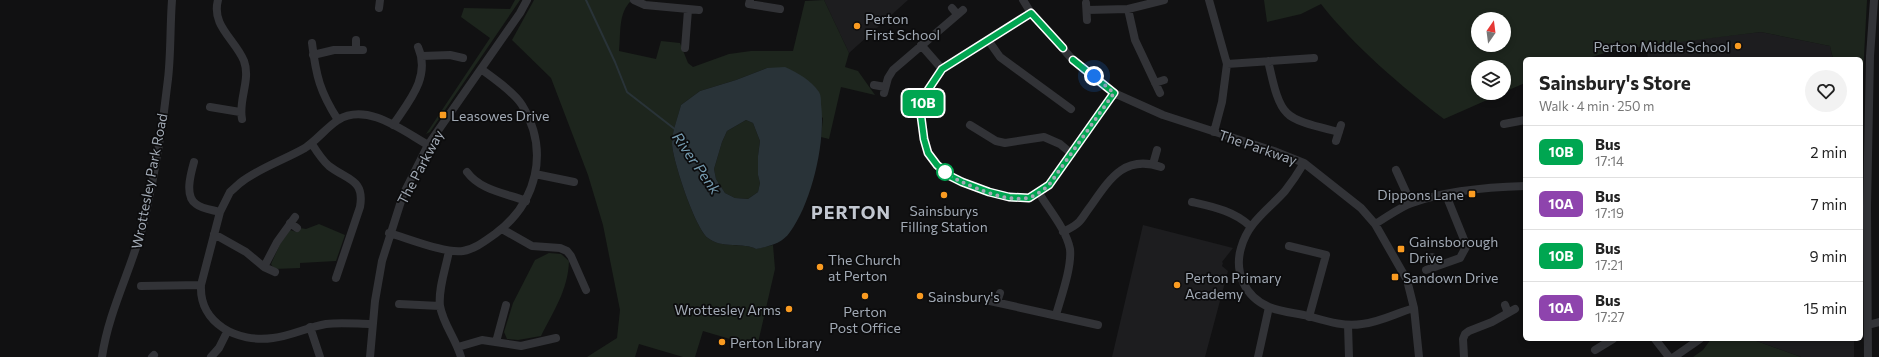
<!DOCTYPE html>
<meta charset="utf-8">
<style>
:root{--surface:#fff;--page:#f2f2f2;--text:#222;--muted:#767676;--line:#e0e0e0}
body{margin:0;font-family:Commissioner,sans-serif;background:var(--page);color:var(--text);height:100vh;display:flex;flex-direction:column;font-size:15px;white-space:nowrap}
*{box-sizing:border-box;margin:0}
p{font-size:13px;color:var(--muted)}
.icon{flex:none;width:22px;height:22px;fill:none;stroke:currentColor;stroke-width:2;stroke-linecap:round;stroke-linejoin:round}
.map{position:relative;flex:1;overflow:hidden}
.sheet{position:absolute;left:1523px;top:57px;width:340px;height:284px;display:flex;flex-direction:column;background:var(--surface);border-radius:6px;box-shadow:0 2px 6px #0003}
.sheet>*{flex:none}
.badge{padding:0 8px;border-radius:6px;font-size:14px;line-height:26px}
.needle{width:26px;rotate:14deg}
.fabs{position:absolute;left:1471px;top:12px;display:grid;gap:8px}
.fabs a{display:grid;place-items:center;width:40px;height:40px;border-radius:50%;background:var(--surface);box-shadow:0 2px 6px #0003;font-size:20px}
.you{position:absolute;width:20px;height:20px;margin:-10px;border:3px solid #fff;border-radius:50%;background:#1a73e8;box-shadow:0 0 0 6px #1a73e833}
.map>.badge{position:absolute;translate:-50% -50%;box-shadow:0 0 0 2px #fff}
.round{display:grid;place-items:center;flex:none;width:42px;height:42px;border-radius:21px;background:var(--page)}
.headline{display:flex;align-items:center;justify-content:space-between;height:68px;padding:0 16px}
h1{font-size:19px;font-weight:700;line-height:30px}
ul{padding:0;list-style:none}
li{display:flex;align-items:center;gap:12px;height:52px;padding:0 16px;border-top:1px solid var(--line)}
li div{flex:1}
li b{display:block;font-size:15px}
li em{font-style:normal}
li .badge{min-width:44px;font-weight:700;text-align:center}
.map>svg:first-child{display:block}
</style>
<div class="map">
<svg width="1879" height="357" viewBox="0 0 1879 357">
<rect width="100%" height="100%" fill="#111112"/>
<path fill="#1d1d1f" d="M824,0H908L849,53Z
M1761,32L1830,46L1833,59H1648L1646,45Z
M1143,225L1233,248L1222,262L1223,263L1222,266L1228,271L1205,357H1112Z
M1751,339H1854V357H1801Z"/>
<path fill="#1d251d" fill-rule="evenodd" d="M515,0H520L430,132L426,134L490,38L461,17L464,8L510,9Z
M534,0H630L631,1C618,13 621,34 619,51L656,59L661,41L680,43L688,63L693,67L729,54L751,51H793L805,1L824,0L849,53L845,67L858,71L875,95L841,87L829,139L821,137L823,118L767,68L736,80L700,91L681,105C678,117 672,132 672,144C673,161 695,228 708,238C721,249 744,242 756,249L773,245L775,269L757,347L703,331L695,357H683L639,344L635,357H587L617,338L620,310L603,225L588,175L551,78L512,40Z
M1264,0H1867L1861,111V59H1833L1830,46L1761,32L1615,50L1585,59H1525V83L1504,92V67H1478V93H1503L1444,119C1402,87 1353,45 1321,4L1301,14L1267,22ZM1478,19H1504V45H1478Z
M746,120L753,123L760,141L758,156V175L760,183L758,192L748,199L735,198L725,193L716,179L714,169L722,142L727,131Z
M319,224L345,235L336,261L300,263V268L274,269L271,264L280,244L290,230L297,232L300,228L306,229Z
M549,253L561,254L569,261C568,290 554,310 541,336L518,340L507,339L504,332L513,303L535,260Z
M1711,339H1751L1801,357H1693L1703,350Z"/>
<path fill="#293338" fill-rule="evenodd" d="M785,67C798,73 811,80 819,92C821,95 821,100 821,104C826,141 812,202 790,232C782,244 769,246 756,249C744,242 721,249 708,238C695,228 673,161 672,144C672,131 678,117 681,105L700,91L736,80L767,68ZM746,120L753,123L760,141L758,156V175L760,183L758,192L748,199L735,198L725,193L716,179L714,169L722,142L727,131Z"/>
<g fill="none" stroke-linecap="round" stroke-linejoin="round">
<path stroke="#293338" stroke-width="2" d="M586,0L615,62L627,92L676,130"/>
<path stroke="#323337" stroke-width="8" d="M218,0C211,26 235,39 244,61C251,80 238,100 242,119
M634,0L645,5L699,10
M750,0L749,4L780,9
M1023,0L1031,13L1073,60L1114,93L1163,115L1274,151L1304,163L1361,208L1375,224L1407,280L1414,308L1419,357
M1209,0L1227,64L1222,102L1214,132
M1086,3L1087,20
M379,8L380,0
M952,8L957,14
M1128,9L1135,40L1160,93
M1087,10L1128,9L1164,0
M1031,13L942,69L928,90L921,116L924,139L928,153L937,165L951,176L962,182L989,192L1009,197L1029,198L1049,185L1114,93
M356,40V50
M988,40L1000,57L1071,109
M312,43C316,76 320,92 338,120
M921,45L942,69
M685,48L688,10
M313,55L334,50H363
M422,56L450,55L463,58
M1268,61C1272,76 1276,103 1287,113C1296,123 1325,128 1339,132
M1227,64L1314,58
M1155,83L1164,80
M874,85L885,87
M884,93L888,78L893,70L963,10
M210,107L240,112
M1504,124L1525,120
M393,125C409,101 431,77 418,47
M970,125L996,141L1005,143L1044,137L1060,144L1072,154
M1336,141L1341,125
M312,144C317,152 322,160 329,166C347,180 365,179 360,207L336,278
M194,162C191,173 184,196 196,204C202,209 213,210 220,212
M1304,163C1298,173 1292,182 1285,191C1268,210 1248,222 1241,248C1234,272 1245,297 1269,307C1281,312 1296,313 1308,316C1326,321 1344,327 1362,324C1381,322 1396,313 1414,308
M1153,164L1157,150
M1396,170L1411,203
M467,172C480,190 505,193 526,201
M535,174L574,182
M1039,193C1049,210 1066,229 1070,249C1072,267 1061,297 1056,315
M1192,202C1214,207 1234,211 1250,226
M290,223L297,228
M1375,224C1387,217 1400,207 1412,203C1447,190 1489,187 1525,186
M502,229L532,246L560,248L567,251L571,256L586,290
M1063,232C1068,229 1074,227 1079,222C1083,218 1086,212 1090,207C1109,180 1124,154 1161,167
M389,233C407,238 446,254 463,251C475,249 485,241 495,234C537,203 550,151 522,105C514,92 493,78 481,69
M214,234L246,252L264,267L275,272
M1289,246L1326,255L1309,317
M449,251C446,268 438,288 440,306C443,324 456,339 461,357
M1432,257L1435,267
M264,267L277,242L295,217
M1426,270L1460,258L1466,247L1465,242L1446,195
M141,286L201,285
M990,301L1098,325
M997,302L1000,293
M399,304L440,306
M1505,305L1508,313
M372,324C358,324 341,322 326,324C308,327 291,336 273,338C238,343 199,324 201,285L220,212L230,192L240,183C259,168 284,160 305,148C317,140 326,128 338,120C367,102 403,131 428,145
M1348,325L1349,357
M1868,325L1879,322
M310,327L320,357
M1655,339L1669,357
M496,342L506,305
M458,347L482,340L521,346L556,338
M1595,350L1613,339
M102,357C109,308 134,265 145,217C155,172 163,125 168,79C171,53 170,26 172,0
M152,357L154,355
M211,357L219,348L227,332
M370,357L375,301L382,261L403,195L428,145L520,13L527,0
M1258,357L1269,307
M1464,357L1463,339L1465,334L1469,331L1492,322L1515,309
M1674,357L1700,339
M1868,357L1867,206L1870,56L1874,0"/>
</g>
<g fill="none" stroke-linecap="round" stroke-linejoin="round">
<defs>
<path id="line" d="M1063,48L1031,13L942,69L928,90L921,116L924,139L928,153L937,165L950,176L962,182L989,192L1009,197L1029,198L1049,185L1114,93L1073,60"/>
</defs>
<use href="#line" stroke="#fff" stroke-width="9"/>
<use href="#line" stroke="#00a651" stroke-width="6"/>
<path stroke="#a1a9b4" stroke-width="4" stroke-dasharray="0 7.2" d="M945,172C947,173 956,180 962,182C980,190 1007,202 1028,198C1036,196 1043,190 1049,185L1114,93L1094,76"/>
</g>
<g fill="#fa9b21" stroke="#0c0c0d" stroke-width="1.5">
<circle cx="857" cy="26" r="4"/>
<circle cx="1738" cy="46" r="4"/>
<rect x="439" y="111" width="8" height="8" rx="2"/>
<rect x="1468" y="190" width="8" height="8" rx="2"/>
<circle cx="944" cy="195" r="4"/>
<rect x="1397" y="245" width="8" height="8" rx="2"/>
<circle cx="820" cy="267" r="4"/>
<rect x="1391" y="273" width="8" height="8" rx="2"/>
<circle cx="1177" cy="285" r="4"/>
<circle cx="865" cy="296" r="4"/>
<circle cx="920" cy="296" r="4"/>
<circle cx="789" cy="309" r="4"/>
<circle cx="722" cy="342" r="4"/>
</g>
<circle fill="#fff" stroke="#00a651" stroke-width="2" cx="945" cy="172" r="8"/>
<g text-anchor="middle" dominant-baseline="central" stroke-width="3.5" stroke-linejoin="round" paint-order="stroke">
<g font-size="14" fill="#a1a9b4" stroke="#0c0c0d" text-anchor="start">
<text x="865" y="18">Perton<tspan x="865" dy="16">First School</tspan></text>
<text x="1730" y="46" text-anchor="end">Perton Middle School</text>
<text x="451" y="115">Leasowes Drive</text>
<text x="1464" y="194" text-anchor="end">Dippons Lane</text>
<text x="944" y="210" text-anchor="middle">Sainsburys<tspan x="944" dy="16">Filling Station</tspan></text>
<text x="1409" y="241">Gainsborough<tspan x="1409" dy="16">Drive</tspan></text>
<text x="828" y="259">The Church<tspan x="828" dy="16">at Perton</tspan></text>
<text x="1185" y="277">Perton Primary<tspan x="1185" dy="16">Academy</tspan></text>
<text x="1403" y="277">Sandown Drive</text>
<text x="928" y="296">Sainsbury's</text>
<text x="781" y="309" text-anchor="end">Wrottesley Arms</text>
<text x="865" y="311" text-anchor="middle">Perton<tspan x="865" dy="16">Post Office</tspan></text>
<text x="730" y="342">Perton Library</text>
</g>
<g font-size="14" fill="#a1a9b4" stroke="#0c0c0d">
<text transform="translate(1258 147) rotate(19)">The Parkway</text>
<text transform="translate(420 167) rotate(-62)">The Parkway</text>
<text transform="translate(149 181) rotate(-79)">Wrottesley Park Road</text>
</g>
<g font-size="15" font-style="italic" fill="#769cb1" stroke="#0c0c0d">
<text transform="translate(697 163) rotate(55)">River Penk</text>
</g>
<g font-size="18" font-weight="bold" letter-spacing="1" fill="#c2c7d0" stroke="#0c0c0d">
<text x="851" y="212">PERTON</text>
</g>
</g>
</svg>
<div class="fabs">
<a><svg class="needle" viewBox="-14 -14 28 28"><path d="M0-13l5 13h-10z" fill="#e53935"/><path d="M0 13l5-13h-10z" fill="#767676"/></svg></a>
<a><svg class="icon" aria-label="layers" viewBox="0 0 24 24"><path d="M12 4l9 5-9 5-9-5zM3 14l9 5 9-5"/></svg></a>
</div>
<div class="you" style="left:1094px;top:76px"></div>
<b class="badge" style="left:923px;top:103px;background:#00a651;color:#fff">10B</b>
<section class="sheet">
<div class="headline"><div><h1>Sainsbury's Store</h1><p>Walk · 4 min · 250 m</p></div><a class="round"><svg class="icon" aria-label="heart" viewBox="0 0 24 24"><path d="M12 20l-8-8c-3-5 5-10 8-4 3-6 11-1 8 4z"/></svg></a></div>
<ul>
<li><span class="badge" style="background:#00a651;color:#fff">10B</span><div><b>Bus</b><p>17:14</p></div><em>2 min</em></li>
<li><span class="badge" style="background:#8e44ad;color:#fff">10A</span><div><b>Bus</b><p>17:19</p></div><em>7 min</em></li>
<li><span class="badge" style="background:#00a651;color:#fff">10B</span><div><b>Bus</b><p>17:21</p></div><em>9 min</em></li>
<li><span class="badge" style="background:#8e44ad;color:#fff">10A</span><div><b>Bus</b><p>17:27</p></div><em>15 min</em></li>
</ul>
</section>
</div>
